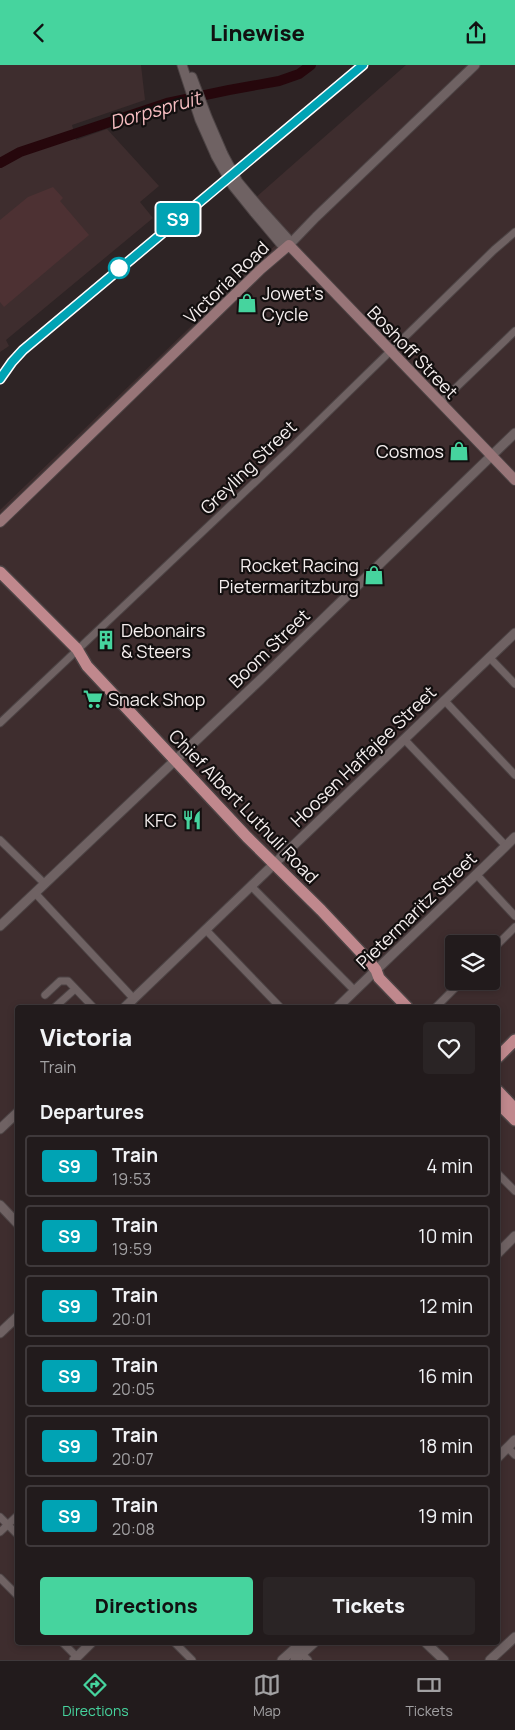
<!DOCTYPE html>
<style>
:root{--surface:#221b1c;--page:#2a2425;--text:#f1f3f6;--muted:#a2a1a3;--line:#3f393b;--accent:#46d49e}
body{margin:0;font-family:Manrope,sans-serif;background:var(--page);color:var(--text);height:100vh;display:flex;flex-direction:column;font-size:19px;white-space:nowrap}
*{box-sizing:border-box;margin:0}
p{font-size:16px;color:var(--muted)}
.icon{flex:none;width:28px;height:28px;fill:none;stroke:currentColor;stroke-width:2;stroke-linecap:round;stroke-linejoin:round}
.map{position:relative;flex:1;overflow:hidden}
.drawer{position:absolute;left:15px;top:940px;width:485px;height:640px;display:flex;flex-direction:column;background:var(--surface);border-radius:5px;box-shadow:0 2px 8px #0003,0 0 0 1px var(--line)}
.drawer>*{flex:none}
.badge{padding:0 10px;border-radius:4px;font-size:18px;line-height:32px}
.fabs{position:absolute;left:445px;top:870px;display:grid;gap:10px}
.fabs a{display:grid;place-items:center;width:55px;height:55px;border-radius:5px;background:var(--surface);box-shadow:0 2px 8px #0003,0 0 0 1px var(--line);font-size:25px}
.map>.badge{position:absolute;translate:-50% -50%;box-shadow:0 0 0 2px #fff}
h2{padding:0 25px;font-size:19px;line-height:45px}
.round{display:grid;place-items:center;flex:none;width:52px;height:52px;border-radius:5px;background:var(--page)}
.head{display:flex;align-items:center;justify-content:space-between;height:85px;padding:0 25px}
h1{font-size:24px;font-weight:800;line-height:38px}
.action{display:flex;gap:10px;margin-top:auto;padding:10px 25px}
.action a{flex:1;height:58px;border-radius:5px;background:var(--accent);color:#111;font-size:20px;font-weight:800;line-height:58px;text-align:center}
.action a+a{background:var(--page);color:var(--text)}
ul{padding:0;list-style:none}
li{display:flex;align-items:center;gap:15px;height:62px;margin:0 10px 8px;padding:0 15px;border:2px solid var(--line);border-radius:5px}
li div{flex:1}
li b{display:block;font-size:19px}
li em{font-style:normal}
li .badge{min-width:55px;font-weight:700;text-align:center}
header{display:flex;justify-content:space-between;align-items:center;height:65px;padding:0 25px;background:var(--accent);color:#111;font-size:22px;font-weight:800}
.dock{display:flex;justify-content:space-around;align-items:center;height:70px;border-top:1px solid var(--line);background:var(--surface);font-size:14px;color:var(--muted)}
.dock a{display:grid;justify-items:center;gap:2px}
.dock .selected{color:var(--accent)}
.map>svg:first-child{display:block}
</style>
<header><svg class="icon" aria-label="back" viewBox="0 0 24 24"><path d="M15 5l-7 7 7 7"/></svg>Linewise<svg class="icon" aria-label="share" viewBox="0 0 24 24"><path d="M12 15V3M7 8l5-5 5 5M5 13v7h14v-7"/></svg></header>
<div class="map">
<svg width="515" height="1595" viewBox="0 0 515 1595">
<rect width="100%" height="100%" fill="#2e2425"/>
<path fill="#3e2d2e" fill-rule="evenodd" d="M0,0H141L145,35L72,60L76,75L107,64L159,121L140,137L153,153L6,275L9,281L0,287Z
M406,0H515V1595H0V445L288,168L254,134ZM454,879H491V916H454ZM18,942H498V1578H18Z"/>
<path fill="#4d3133" d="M53,122L63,133L60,136L89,170L4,242L0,237V155L28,132Z"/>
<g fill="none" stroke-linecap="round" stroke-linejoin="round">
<path stroke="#26070c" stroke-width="10" d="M0,98L20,87L167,38L229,25L279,16L299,9L311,0"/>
<defs>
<path id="minor" d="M440,338L515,266
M489,592L515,619
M444,635L515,710
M0,658L289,385L494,185L515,167
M404,674L506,781
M0,775L45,819
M477,810L515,851
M251,821L355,926
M35,828L134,934
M206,865L280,942
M491,886L515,862
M45,930L60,916H68L93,942
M55,942L75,924
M436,942L462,916
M498,1109L515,1126
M508,1383L515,1390
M0,1452L18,1470
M0,1467L18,1450
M0,1513L18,1531
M63,1578L77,1592
M175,1578L192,1595
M302,1589L308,1595"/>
<path id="tertiary" d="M182,0L200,55L216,91
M192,12L207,52L223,89
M259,142L287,173L289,180
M254,147L281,179L289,180
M289,180L316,152L475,0
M0,861L260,615L515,368
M125,942L515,568
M338,942C396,885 457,829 515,772
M0,1064L18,1047
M0,1140L18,1159
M498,1188L515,1171
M0,1268L18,1251
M498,1392L515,1375
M426,1578L444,1595
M74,1595L91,1578
M282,1595L301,1578
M295,1595L314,1578
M490,1595L515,1572"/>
<path id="secondary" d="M0,457L261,204L289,180L515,415"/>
<path id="primary" d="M0,507L77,584L87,601L247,772L321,845L369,896L376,905L379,913L407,942
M498,992L515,975
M498,1026L515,1044
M498,1038L515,1055"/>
</defs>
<use href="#minor" stroke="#4c4344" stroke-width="9"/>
<use href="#tertiary" stroke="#4c4344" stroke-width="11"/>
<use href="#secondary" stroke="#4c4344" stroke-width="12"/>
<use href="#primary" stroke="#4c4344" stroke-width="14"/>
<use href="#minor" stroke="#6f6263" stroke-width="7"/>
<use href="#tertiary" stroke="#6f6263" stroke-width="9"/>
<use href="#secondary" stroke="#987578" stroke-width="10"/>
<use href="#primary" stroke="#c0888d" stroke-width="11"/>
<path stroke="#887f80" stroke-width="2" stroke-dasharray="9 9" stroke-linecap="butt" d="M0,314L11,297L23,285L363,0"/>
<defs>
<path id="tertiary-bridge" d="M223,89L238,117L259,142
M216,91L233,121L254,147"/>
</defs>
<use href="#tertiary-bridge" stroke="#4c4344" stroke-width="11" stroke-linecap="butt"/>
<use href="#tertiary-bridge" stroke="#6f6263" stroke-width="9"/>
</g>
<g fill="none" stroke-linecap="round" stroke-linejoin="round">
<defs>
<path id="line" d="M0,314L12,297L23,285L363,0"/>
</defs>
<use href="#line" stroke="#fff" stroke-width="11"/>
<use href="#line" stroke="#00a3b4" stroke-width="8"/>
</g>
<defs>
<symbol id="shop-bare" viewBox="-9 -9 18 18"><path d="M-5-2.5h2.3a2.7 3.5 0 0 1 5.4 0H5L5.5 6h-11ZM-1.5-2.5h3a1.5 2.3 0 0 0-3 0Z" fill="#46d49e" stroke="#130f0f" stroke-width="2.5" paint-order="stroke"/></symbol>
<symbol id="building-bare" viewBox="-9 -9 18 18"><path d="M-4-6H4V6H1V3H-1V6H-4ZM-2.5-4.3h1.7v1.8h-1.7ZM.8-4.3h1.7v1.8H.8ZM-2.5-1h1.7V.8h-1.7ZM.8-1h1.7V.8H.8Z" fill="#46d49e" stroke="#130f0f" stroke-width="2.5" paint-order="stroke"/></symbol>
<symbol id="supermarket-bare" viewBox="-9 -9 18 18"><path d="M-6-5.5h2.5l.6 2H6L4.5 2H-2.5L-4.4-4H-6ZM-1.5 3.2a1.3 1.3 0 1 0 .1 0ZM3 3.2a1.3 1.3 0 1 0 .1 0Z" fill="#46d49e" stroke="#130f0f" stroke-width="2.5" paint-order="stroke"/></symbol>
<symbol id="restaurant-bare" viewBox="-9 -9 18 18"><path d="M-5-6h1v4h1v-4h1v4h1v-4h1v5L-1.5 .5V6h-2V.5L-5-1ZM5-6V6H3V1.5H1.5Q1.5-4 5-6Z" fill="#46d49e" stroke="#130f0f" stroke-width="2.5" paint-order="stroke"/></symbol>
</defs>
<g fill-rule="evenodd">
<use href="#shop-bare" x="233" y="224" width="28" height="28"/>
<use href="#shop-bare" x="445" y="372" width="28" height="28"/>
<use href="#shop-bare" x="360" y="496" width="28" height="28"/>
<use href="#building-bare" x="92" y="561" width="28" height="28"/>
<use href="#supermarket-bare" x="79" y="620" width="28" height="28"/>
<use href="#restaurant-bare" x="178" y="741" width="28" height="28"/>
</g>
<circle fill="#fff" stroke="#00a3b4" stroke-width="2.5" cx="119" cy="203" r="10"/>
<g text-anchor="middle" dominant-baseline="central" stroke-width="4.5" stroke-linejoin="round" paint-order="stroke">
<g font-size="18" fill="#f5eeee" stroke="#130f0f">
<text transform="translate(226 217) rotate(-44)">Victoria Road</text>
<text transform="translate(413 287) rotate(46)">Boshoff Street</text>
<text transform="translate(248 402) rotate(-44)">Greyling Street</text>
<text transform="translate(269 583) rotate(-44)">Boom Street</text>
<text transform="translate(363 691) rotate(-44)">Hoosen Haffajee Street</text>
<text transform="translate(244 741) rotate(46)">Chief Albert Luthuli Road</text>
<text transform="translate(416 845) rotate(-44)">Pietermaritz Street</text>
</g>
<g font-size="18" fill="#f5eeee" stroke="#130f0f" text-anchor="start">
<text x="262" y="228">Jowet's<tspan x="262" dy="21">Cycle</tspan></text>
<text x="444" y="386" text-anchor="end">Cosmos</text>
<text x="359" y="500" text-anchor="end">Rocket Racing<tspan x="359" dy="21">Pietermaritzburg</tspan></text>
<text x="121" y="565">Debonairs<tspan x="121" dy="21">&amp; Steers</tspan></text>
<text x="108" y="634">Snack Shop</text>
<text x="177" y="755" text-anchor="end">KFC</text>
</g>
<g font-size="19" font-style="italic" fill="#f7bdc1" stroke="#130f0f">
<text transform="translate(155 45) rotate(-16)">Dorpspruit</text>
</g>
</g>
</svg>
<div class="fabs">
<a><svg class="icon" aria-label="layers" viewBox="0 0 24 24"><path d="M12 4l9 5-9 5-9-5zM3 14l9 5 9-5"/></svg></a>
</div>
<b class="badge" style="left:178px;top:154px;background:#00a3b4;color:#fff">S9</b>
<section class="drawer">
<div class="head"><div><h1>Victoria</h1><p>Train</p></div><a class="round"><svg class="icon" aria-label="heart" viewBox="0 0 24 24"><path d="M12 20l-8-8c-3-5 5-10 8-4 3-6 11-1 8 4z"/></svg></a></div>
<h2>Departures</h2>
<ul>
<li><span class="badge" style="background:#00a3b4;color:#fff">S9</span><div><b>Train</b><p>19:53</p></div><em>4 min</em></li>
<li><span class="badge" style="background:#00a3b4;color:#fff">S9</span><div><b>Train</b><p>19:59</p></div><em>10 min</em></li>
<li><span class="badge" style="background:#00a3b4;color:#fff">S9</span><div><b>Train</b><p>20:01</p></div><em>12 min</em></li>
<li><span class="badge" style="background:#00a3b4;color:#fff">S9</span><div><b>Train</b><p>20:05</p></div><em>16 min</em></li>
<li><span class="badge" style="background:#00a3b4;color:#fff">S9</span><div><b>Train</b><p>20:07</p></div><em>18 min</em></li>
<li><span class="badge" style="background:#00a3b4;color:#fff">S9</span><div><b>Train</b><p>20:08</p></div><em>19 min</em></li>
</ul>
<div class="action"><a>Directions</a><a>Tickets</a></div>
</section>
</div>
<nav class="dock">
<a class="selected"><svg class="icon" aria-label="directions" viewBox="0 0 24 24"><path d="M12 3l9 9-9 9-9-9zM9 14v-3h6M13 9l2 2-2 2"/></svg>Directions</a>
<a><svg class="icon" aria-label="map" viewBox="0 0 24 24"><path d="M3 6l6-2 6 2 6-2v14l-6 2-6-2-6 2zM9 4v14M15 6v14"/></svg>Map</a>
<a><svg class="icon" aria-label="tickets" viewBox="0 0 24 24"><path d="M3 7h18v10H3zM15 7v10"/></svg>Tickets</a>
</nav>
